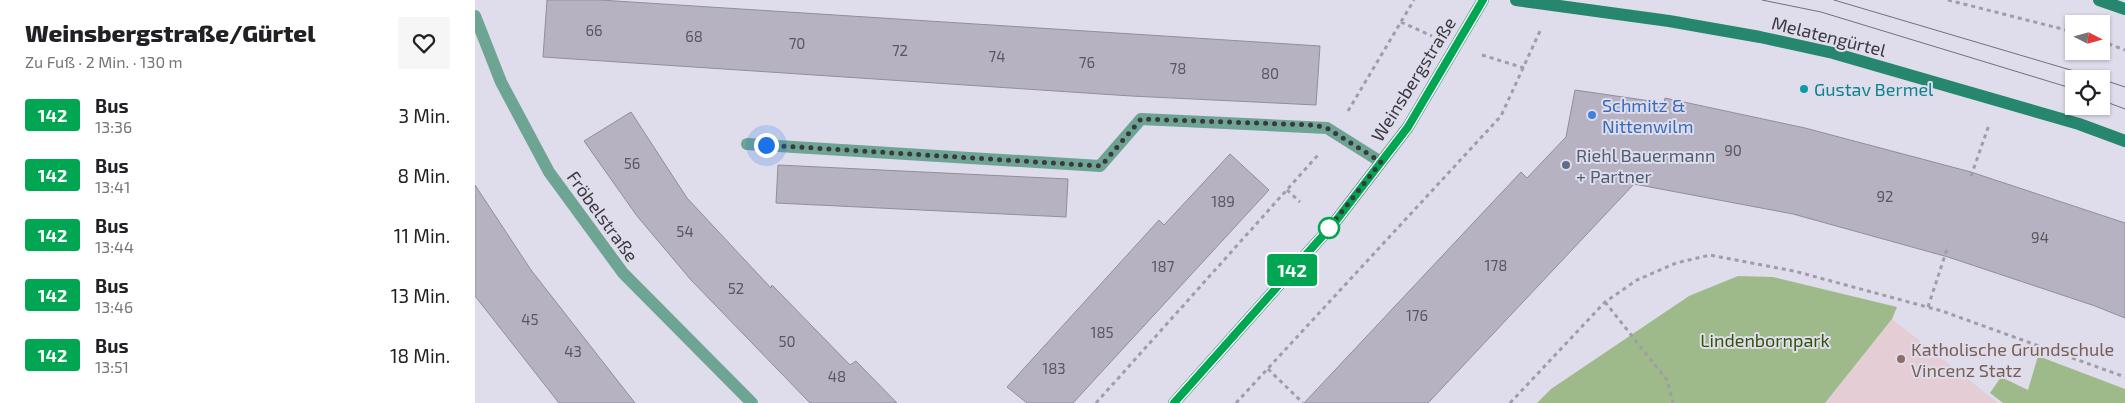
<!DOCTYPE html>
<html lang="de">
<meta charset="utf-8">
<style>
:root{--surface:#fff;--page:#f6f6f6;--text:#202124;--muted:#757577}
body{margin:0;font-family:"Exo 2",sans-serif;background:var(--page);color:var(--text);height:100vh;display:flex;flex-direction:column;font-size:19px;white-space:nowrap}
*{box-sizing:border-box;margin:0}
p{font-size:16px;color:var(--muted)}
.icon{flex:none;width:28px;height:28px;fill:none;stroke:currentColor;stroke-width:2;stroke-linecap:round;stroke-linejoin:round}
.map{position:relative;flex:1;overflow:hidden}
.side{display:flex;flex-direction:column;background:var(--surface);width:475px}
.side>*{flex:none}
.badge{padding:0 10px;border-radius:4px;font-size:18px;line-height:32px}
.needle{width:32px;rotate:96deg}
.fabs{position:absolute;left:1590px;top:15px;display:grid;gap:10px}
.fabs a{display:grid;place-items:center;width:45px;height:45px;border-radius:0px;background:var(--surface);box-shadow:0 1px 4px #0004;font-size:25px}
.you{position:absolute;width:25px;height:25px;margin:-12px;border:4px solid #fff;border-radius:50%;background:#1a73e8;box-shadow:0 0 0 8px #1a73e833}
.map>.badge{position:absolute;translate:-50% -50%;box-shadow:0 0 0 2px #fff}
.round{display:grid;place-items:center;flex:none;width:52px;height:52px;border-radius:0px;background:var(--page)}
.overview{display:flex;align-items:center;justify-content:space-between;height:85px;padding:0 25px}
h1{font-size:24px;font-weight:800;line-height:38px}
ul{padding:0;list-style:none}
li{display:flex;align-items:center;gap:15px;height:60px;padding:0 25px}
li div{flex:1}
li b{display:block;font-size:19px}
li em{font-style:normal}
li .badge{min-width:55px;font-weight:700;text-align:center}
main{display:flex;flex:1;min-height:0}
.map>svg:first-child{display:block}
</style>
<main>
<section class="side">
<div class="overview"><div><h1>Weinsbergstraße/Gürtel</h1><p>Zu Fuß · 2 Min. · 130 m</p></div><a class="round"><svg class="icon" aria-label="heart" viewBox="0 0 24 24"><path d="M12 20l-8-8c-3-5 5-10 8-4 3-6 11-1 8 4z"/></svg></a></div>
<ul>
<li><span class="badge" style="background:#00a651;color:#fff">142</span><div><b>Bus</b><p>13:36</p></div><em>3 Min.</em></li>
<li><span class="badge" style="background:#00a651;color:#fff">142</span><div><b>Bus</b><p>13:41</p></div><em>8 Min.</em></li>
<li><span class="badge" style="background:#00a651;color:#fff">142</span><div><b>Bus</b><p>13:44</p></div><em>11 Min.</em></li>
<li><span class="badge" style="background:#00a651;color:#fff">142</span><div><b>Bus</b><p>13:46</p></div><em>13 Min.</em></li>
<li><span class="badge" style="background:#00a651;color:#fff">142</span><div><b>Bus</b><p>13:51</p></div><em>18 Min.</em></li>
</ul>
</section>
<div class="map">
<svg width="1650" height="403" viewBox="0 0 1650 403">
<rect width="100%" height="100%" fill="#dfdceb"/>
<path fill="#e5cdd6" d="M1417,319L1523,403H1350Z"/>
<path fill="#9fba8a" d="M1263,276L1298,277L1422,307L1417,319L1350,403H1062L1076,389L1214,296Z
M1563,356L1650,389V403H1528L1515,393L1526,377L1553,390Z"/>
<path fill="#b6b2c1" stroke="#918e9c" d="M72,0H125L845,46L841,105L656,96L68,57Z
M1100,90L1189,103L1190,98L1330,128L1496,172L1650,223V318L1620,306L1473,257L1318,214L1159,184L953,403H829L1046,172L1052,178L1091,137Z
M156,112L212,198L296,288L297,285L375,365L381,361L422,403H335L216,280L162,216L109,141Z
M755,154L794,190L598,403H552L532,387L684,220L689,225Z
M303,165L593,179L591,217L301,203Z
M0,185L56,270L160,403H84L0,296Z"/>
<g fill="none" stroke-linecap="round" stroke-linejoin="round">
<path stroke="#9f9da9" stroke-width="3" stroke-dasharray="4 4" stroke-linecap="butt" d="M1473,0L1599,32
M926,22L957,36
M1626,41L1650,50
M1007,55L1049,68
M873,111L939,0
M1496,176L1514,125
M812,190L825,202
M1130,302L1192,380L1198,403
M1453,307L1473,246
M793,369L828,403
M621,403L843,155
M761,403L1026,116L1065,31
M1035,403L1130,302L1162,280L1201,263L1235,255L1319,271L1467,311L1650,377"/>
<path stroke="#6ea493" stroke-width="12" d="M272,144L625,166L666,119L852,128L906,162"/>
<path stroke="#6ea493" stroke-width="12" d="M0,16L26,82L74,172L148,273L277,403"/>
<path stroke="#27866e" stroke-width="12" d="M1041,0L1194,21L1285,37L1358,53L1604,124L1650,141
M1624,0L1650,9
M699,403L860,222L933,127L1008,0"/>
<path stroke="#727079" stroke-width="1" d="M1287,0L1346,12L1599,89
M1359,0L1626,79
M1626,79L1650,87
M1626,100L1650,109"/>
</g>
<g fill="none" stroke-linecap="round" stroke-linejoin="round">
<defs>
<path id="line" d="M699,403L860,222L933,127L1008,0"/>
</defs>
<use href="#line" stroke="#fff" stroke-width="11"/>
<use href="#line" stroke="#00a651" stroke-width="8"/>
<path stroke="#3a393f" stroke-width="5" stroke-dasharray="0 9" d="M291,145L626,166L666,119L838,125L852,128L906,162L854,228"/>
</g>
<circle fill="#0f9aa8" stroke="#dfdceb" stroke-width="2" cx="1329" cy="89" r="5"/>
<circle fill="#3f7fe0" stroke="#dfdceb" stroke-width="2" cx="1117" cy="115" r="5"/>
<circle fill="#5c6f8a" stroke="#dfdceb" stroke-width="2" cx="1091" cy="165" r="5"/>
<circle fill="#fff" stroke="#00a651" stroke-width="2.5" cx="854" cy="228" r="10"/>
<circle fill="#8d6e63" stroke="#dfdceb" stroke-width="2" cx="1426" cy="359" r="5"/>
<g text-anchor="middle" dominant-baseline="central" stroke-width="4" stroke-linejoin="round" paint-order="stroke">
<g font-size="15" fill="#595760">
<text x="119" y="30">66</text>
<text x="219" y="36">68</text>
<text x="322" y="43">70</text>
<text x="425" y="50">72</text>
<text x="522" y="56">74</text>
<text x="612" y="62">76</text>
<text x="703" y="68">78</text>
<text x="795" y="73">80</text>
<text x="1258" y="150">90</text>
<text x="157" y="163">56</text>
<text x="1410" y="196">92</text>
<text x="748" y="201">189</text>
<text x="210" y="231">54</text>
<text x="1565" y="237">94</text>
<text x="1021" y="265">178</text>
<text x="688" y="266">187</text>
<text x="261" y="288">52</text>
<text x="942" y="315">176</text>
<text x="55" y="319">45</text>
<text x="627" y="332">185</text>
<text x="312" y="341">50</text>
<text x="98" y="351">43</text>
<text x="579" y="368">183</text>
<text x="362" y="376">48</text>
</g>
<g font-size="18" fill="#3a393f" stroke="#dfdceb">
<text transform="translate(1354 36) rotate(14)">Melatengürtel</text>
<text transform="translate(938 79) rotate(-58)">Weinsbergstraße</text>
<text transform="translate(128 216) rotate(54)">Fröbelstraße</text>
</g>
<g font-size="18" fill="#0d838f" stroke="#dfdceb" text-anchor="start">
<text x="1339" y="89">Gustav Bermel</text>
</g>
<g font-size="18" fill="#366cbe" stroke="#dfdceb" text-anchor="start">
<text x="1127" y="105">Schmitz &amp;<tspan x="1127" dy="21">Nittenwilm</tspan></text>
</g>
<g font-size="18" fill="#4e5e75" stroke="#dfdceb" text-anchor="start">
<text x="1101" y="155">Riehl Bauermann<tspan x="1101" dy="21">+ Partner</tspan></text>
</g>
<g font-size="18" fill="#305404" stroke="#dfdceb">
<text x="1290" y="340">Lindenbornpark</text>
</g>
<g font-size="18" fill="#785e54" stroke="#dfdceb" text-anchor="start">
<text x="1436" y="349">Katholische Grundschule<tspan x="1436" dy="21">Vincenz Statz</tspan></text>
</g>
</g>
</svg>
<div class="fabs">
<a><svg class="needle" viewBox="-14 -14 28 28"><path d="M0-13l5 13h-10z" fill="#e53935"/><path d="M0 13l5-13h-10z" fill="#757577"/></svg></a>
<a><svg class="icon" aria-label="locate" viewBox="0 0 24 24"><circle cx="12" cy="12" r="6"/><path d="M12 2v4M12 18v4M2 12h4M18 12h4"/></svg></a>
</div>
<div class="you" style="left:291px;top:145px"></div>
<b class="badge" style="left:817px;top:270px;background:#00a651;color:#fff">142</b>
</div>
</main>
